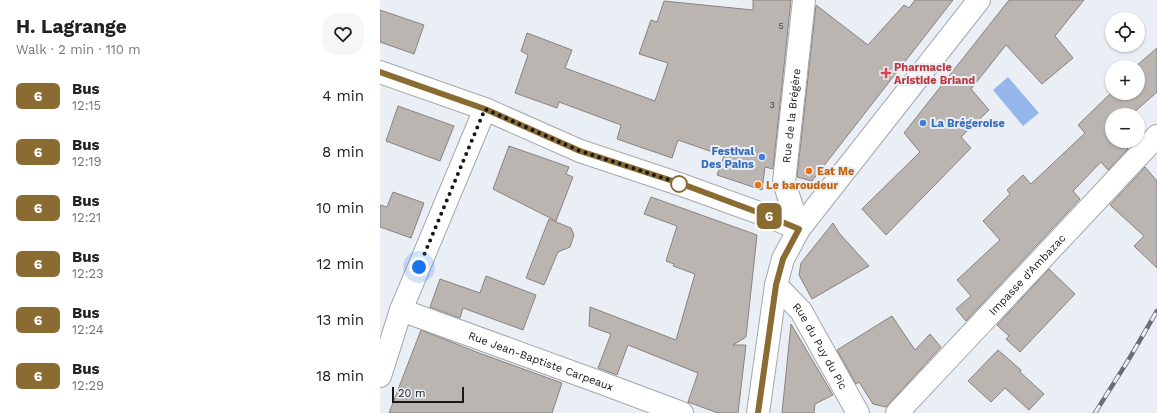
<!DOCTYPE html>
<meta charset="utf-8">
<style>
:root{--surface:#fff;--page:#f6f6f6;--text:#222;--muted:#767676}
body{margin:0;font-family:"Work Sans",sans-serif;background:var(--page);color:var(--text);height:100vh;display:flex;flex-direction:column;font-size:15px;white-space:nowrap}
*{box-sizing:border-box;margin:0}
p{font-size:13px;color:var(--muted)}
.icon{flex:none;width:22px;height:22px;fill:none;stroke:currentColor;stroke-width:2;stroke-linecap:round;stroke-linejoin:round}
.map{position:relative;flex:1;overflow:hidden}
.sheet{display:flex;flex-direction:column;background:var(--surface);width:380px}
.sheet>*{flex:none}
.badge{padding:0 8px;border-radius:6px;font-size:14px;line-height:26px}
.fabs{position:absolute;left:725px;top:12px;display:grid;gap:8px}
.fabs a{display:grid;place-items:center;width:40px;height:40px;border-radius:50%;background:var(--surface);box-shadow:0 1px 3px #0004;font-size:20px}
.scale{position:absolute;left:12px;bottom:10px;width:72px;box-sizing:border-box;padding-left:4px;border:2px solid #17181a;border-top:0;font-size:11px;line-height:14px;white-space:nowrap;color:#17181a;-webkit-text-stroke:3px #eaeff5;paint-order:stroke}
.you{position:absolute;width:20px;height:20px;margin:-10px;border:3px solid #fff;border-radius:50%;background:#1a73e8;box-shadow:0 0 0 6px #1a73e833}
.map>.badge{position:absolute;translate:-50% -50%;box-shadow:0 0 0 2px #fff}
.round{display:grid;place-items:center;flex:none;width:42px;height:42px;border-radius:16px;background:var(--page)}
.head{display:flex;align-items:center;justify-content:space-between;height:68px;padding:0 16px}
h1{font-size:19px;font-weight:700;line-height:30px}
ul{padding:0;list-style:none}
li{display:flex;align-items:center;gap:12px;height:56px;padding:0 16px}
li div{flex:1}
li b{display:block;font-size:15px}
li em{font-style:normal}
li .badge{min-width:44px;font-weight:700;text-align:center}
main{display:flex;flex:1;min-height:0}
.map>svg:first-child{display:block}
</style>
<main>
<section class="sheet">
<div class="head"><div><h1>H. Lagrange</h1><p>Walk · 2 min · 110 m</p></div><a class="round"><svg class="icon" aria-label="heart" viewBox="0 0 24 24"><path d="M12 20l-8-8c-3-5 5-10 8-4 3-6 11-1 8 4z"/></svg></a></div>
<ul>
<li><span class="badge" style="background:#8a6c32;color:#fff">6</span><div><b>Bus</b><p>12:15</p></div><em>4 min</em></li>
<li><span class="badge" style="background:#8a6c32;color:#fff">6</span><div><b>Bus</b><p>12:19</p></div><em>8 min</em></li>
<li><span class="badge" style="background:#8a6c32;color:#fff">6</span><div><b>Bus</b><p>12:21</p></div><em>10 min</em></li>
<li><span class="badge" style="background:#8a6c32;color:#fff">6</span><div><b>Bus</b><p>12:23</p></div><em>12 min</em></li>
<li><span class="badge" style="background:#8a6c32;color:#fff">6</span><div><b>Bus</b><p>12:24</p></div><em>13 min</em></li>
<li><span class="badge" style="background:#8a6c32;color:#fff">6</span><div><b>Bus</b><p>12:29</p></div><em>18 min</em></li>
</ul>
</section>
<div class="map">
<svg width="777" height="413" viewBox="0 0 777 413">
<rect width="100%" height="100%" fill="#eaeff5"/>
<path fill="#95b6eb" d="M628,77L659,113L643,126L613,90Z"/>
<path fill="#bbb5b1" stroke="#89837f" d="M373,0H411L393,169L385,167L382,190L337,175L344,156L298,140L292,158L237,139L241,125L179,102L177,108L135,93L148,55L141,51L147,33L192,50L185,68L275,101L288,63L259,54L271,20L277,22L284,1L373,10Z
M535,0H573L432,181L417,177L436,5L488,45L524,5L529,8Z
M629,0H704L675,36L693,58L662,84L626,45L591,89L609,110L581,137L591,148L506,235L482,209L540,152L524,133Z
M0,10L44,25L34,54L0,42Z
M777,48V92L751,115H732V141H740L748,149L728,170L721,162L693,191L700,199L586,321L576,309L591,296L577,280L620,240L603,221L630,194L627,190L643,175L651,184L705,133L698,125L732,92L758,93V67H755Z
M18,106L74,126L60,161L6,141Z
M129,146L189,167L186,174L193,177L176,221L113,189Z
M765,167L777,181V268L754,246L764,236L730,205Z
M13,192L44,203L31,238L0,227V205L7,207Z
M271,197L377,235L366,337L353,345H366L358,413H338L308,402L318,373L248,345L237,375L218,368L231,334L209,326L210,307L296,340L315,274L293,266L294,264L286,261L297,226L264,214Z
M169,219L191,228L194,235L190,247L178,252L164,285L146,278Z
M453,223L459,233L489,266L432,299L419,275L421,263Z
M669,269L695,294L640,352L626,339L629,336L617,325Z
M106,276L156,295L143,330L83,308L80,318L50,307L60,279L100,293Z
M512,316L535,350L550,334L561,347L506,407L493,404L479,382L476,384L457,350Z
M411,324L453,395L435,404L434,413H402Z
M41,330L99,353L182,383L172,413H9Z
M618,350L641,370L640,372L664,394L649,410L625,388L611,402L588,381Z"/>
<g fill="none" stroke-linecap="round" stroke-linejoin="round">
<defs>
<g id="street">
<path d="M0,72L105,109L200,151L302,185L385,215L419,229"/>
<path id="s1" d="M419,229L404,182L424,0"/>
<path id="s2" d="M396,285L421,311L478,413"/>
<path id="s3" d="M21,310L219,382L302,413"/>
<path d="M0,376L21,310L105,109"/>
<path id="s4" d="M517,413L777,136"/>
</g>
<path id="secondary" d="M378,413L396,285L403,259L419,229L599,0"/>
</defs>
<use href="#street" stroke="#a4a8ad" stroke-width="24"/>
<use href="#secondary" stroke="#a4a8ad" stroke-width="24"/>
<use href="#street" stroke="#fff" stroke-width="22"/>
<use href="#secondary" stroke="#fff" stroke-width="22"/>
<defs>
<path id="rail" d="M715,413L749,359L777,311"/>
</defs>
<use href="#rail" stroke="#6b6e71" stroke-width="4.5"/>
<use href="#rail" stroke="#eaeff5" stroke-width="3" stroke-dasharray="9" stroke-linecap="butt"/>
</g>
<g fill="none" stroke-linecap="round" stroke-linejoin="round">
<defs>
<path id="line" d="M0,72L105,109L200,151L302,184L385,215L419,229L403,259L396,285L378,413"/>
</defs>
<use href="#line" stroke="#fff" stroke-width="9"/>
<use href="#line" stroke="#8a6c32" stroke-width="6"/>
<path stroke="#17181a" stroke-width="4" stroke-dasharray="0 7.2" d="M39,267L105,109L200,151L302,184H299"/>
</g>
<path fill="#e0444e" stroke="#eaeff5" stroke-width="1.5" d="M504 67h4v4h4v4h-4v4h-4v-4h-4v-4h4z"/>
<g fill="#3f7fe0" stroke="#eaeff5" stroke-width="1.5">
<circle cx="543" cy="123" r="4"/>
<circle cx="382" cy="157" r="4"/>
</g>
<g fill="#e8710a" stroke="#eaeff5" stroke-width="1.5">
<circle cx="429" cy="171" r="4"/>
<circle cx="378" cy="185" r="4"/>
</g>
<circle fill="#fff" stroke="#8a6c32" stroke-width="2" cx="299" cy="184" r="8"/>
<g text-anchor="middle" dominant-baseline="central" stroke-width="4" stroke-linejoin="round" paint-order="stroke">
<g font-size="9" fill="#403f40">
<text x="401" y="26">5</text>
<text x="392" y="105">3</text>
</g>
<g font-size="11" font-weight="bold" fill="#be3a42" stroke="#eaeff5" text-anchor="start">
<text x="514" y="67">Pharmacie<tspan x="514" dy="13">Aristide Briand</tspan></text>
</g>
<g font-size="11" fill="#17181a" stroke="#eaeff5">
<text stroke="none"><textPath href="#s1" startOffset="116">Rue de la Brégère</textPath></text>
<text stroke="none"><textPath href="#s4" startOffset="190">Impasse d'Ambazac</textPath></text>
<text stroke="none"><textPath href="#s2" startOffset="76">Rue du Puy du Pic</textPath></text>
<text stroke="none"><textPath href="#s3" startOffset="149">Rue Jean-Baptiste Carpeaux</textPath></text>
</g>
<g font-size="11" font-weight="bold" fill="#366cbe" stroke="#eaeff5" text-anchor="start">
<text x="551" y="123">La Brégeroise</text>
<text x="374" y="151" text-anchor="end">Festival<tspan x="374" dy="13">Des Pains</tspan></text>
</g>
<g font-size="11" font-weight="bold" fill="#c56008" stroke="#eaeff5" text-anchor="start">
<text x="437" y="171">Eat Me</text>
<text x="386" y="185">Le baroudeur</text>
</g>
</g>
</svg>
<div class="fabs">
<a><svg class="icon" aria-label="locate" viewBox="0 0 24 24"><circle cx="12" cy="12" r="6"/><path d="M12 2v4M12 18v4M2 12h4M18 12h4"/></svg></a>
<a>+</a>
<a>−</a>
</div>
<div class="scale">20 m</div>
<div class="you" style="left:39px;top:267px"></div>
<b class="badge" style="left:389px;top:216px;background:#8a6c32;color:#fff">6</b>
</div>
</main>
